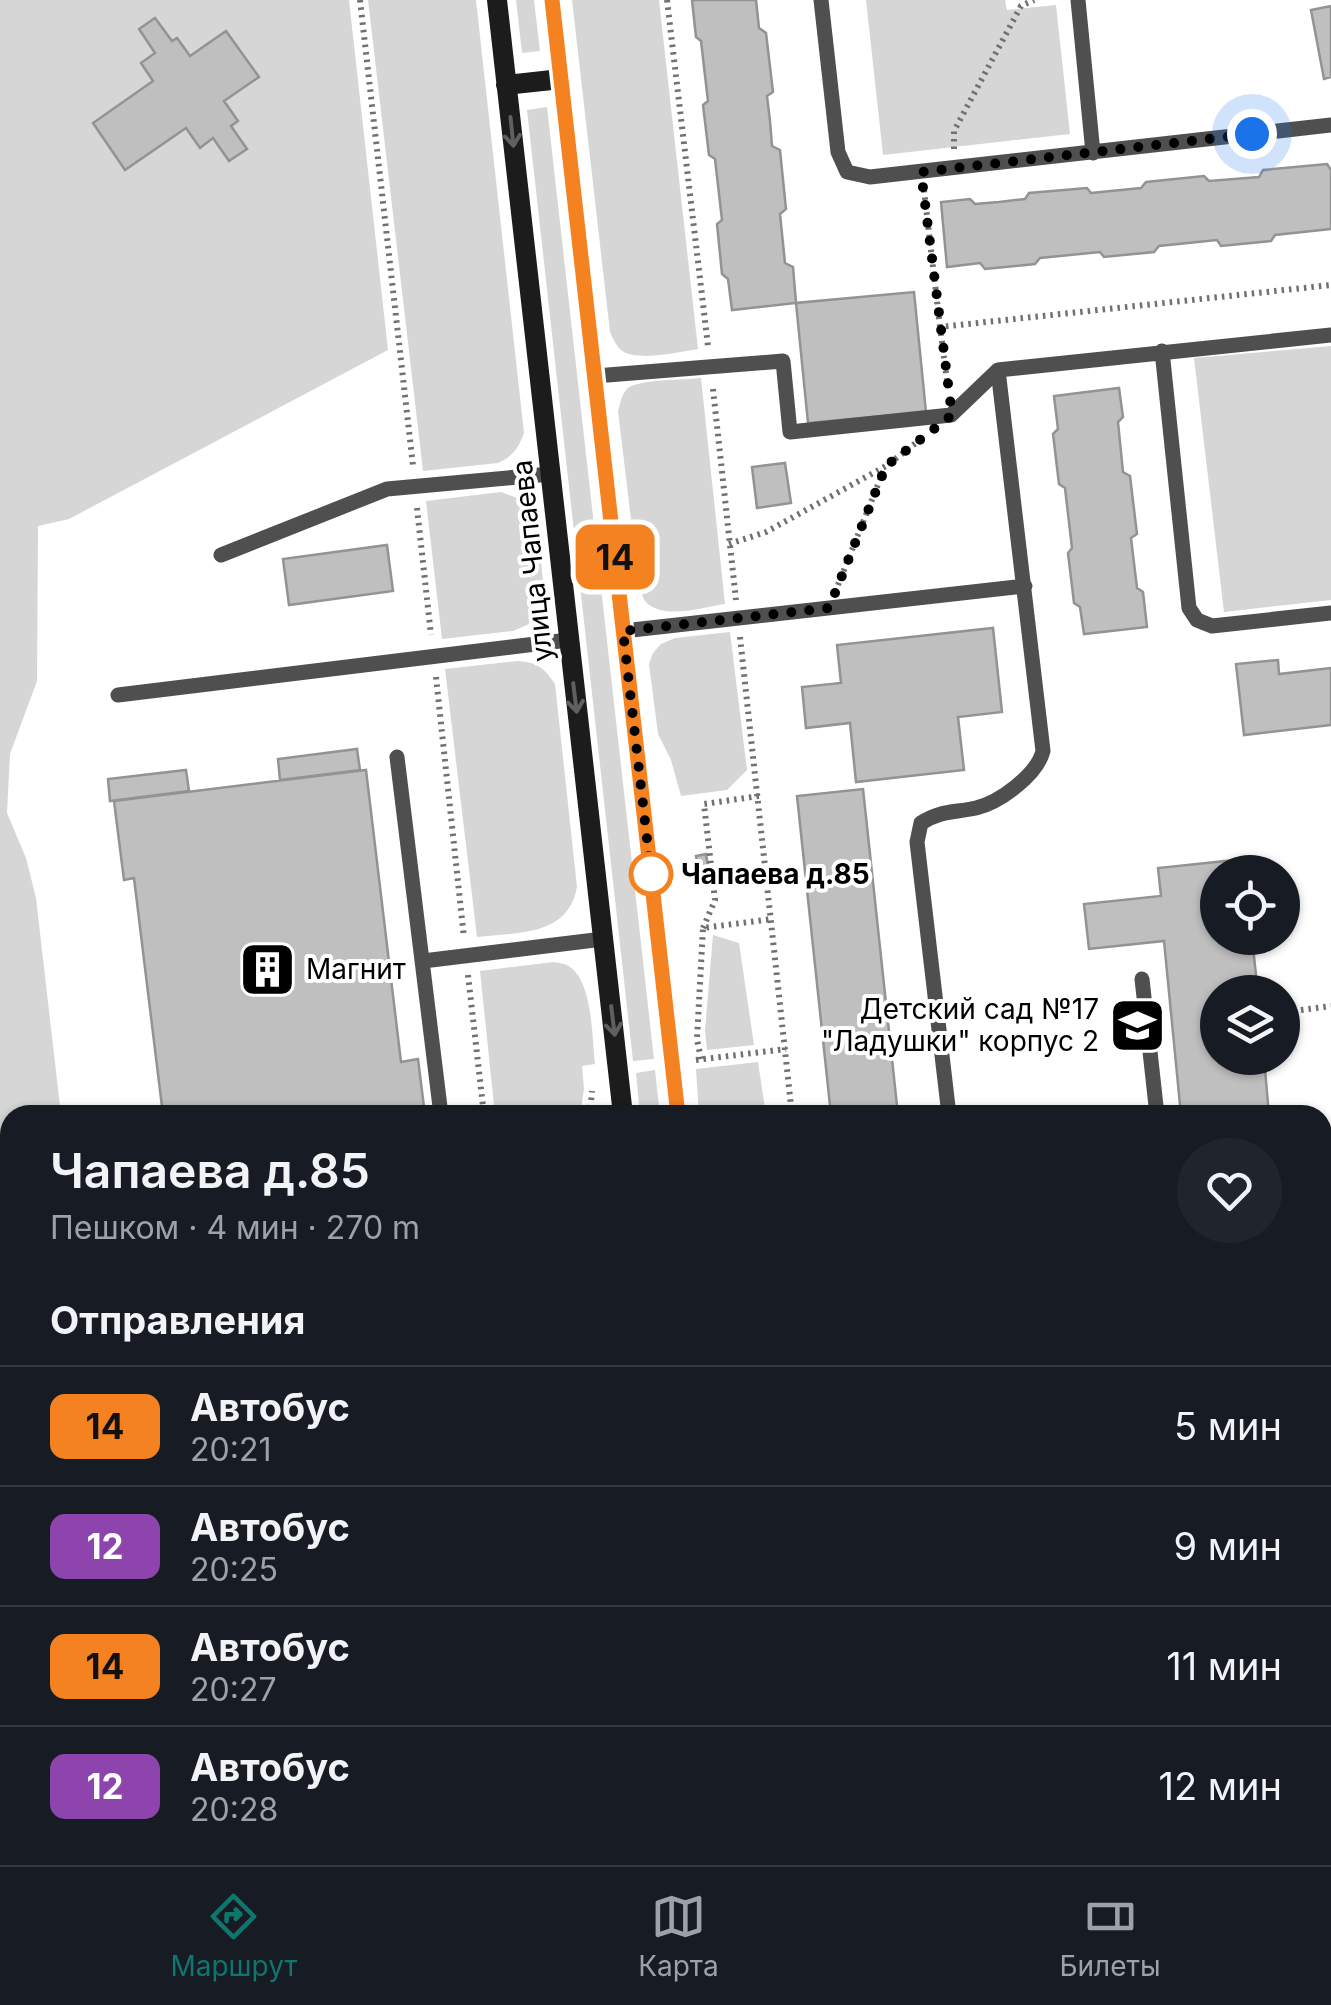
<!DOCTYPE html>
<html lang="ru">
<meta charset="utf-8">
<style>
:root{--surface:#171b24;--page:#20242c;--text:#f1f3f6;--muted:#9ea1a6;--line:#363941;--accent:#0f766e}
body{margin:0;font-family:Inter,sans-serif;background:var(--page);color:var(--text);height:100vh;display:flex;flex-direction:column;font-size:38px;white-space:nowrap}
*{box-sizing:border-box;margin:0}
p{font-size:32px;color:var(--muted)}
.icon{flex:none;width:55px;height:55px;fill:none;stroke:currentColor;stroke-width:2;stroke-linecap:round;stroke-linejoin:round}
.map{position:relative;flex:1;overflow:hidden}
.drawer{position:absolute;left:0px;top:1105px;width:1332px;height:760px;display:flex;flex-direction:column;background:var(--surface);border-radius:30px 30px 0 0;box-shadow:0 2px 8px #0004}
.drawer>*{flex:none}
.badge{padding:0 20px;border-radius:15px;font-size:35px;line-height:65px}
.controls{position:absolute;left:1200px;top:855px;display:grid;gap:20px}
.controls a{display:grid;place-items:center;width:100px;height:100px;border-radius:50%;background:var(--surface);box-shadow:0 2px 8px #0004;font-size:50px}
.you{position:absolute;width:50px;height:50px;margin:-25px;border:8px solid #fff;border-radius:50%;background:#1a73e8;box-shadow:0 0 0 15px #1a73e833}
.map>.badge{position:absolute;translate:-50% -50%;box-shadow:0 0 0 5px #fff}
h2{padding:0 50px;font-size:38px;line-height:90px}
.round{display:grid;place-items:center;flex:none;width:105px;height:105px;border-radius:52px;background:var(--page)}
.headline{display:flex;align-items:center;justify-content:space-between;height:170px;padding:0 50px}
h1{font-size:48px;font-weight:600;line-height:75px}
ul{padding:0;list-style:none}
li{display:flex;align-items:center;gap:30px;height:120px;padding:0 50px;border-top:2px solid var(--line)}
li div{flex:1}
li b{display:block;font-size:38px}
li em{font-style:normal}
li .badge{min-width:110px;font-weight:700;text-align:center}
.tab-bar{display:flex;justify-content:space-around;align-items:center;height:140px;border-top:2px solid var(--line);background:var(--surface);font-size:28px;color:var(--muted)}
.tab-bar a{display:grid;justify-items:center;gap:5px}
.tab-bar .current{color:var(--accent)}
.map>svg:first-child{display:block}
</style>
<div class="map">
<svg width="1331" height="1865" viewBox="0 0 1331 1865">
<rect width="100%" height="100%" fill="#fff"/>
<path fill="#d6d6d6" d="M0,0H349L388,350L69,519L38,526L37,681L10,754L7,813L26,858L36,898L61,1115H10V1538L0,1507Z
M368,0H476L524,433C518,449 513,456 498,463L423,471Z
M516,0H534L540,51L522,53Z
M572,0H659L698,349C679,352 641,361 624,352C617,348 613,339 610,332Z
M866,0H1005L1007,10L1056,5L1070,134L883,155Z
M547,107L654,1059L633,1061L527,110Z
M1331,346V600L1224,612L1194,358Z
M701,378L725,604C703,607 662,621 645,601C643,598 640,590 639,586L618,411C620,404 622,393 628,388C640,379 685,380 701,378Z
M501,492L528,502L536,512L545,601L539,615L527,625L513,631L442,639L426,501Z
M730,632L747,770L727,790L681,796L671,760L658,734L649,664L653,653L661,644L675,638Z
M517,661C536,662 544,667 555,684L577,887C568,937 517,932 477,937L445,669Z
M713,935L739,943L754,1045L707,1050L705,1030Z
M554,962C559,963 567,964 570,967C593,983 592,1039 595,1064L582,1066L584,1089L580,1115H495L480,971Z
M758,1062L766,1115H699L696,1069Z
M655,1070L660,1115H640L636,1073Z
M103,1855H315L327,1865H104Z
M578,1855H687L688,1865H579Z
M781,1855H869L870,1865H782Z
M1014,1855H1278L1279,1865H1015Z"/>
<path fill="#bfbfbf" stroke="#939393" stroke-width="2.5" d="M692,0H756L759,28L766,33L773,92L767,96L770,121L772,146L780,150L786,209L780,214L785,263L793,267L796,303L732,310L728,279L722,274L717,224L722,220L715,159L709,155L703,105L708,101L701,41L696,37Z
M1331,6V77L1324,79L1311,10Z
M155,18L172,41L177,38L190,56L226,31L259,77L224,101L238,121L231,126L247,149L229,161L213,138L200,148L186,128L125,170L93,123L153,81L141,63L155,53L139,29Z
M1327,164L1331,170V229L1275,235L1271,241L1221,246L1217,240L1159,246L1154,252L1104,257L1100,252L1040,258L1035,264L985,269L980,263L947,267L941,202L970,199L975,204L999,202L1025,199L1029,193L1087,188L1091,193L1141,188L1146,182L1204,176L1209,181L1259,177L1263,170Z
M914,292L926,412L808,423L796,303Z
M1119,388L1123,417L1118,422L1123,472L1130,476L1137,534L1131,538L1137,588L1143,592L1147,627L1084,634L1080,607L1074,603L1068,553L1072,548L1065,488L1059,484L1053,434L1058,429L1054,396Z
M785,463L791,503L757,508L752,467Z
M387,545L393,591L289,605L283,559Z
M993,628L1002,712L958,717L964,770L856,782L850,723L806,728L802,687L841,683L837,645Z
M1278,660L1279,674L1331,668V725L1244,735L1236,664Z
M357,749L360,770L280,780L278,759Z
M186,770L189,791L110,801L108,779Z
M366,770L401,1062L418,1059L425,1115H163L134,878L124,880L114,801Z
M863,789L898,1115H831L797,796Z
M706,854L710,879L700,881L696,856Z
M1245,859L1246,872H1218V938H1252L1257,984L1269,983L1270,992H1218V1058H1264L1269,1115H1181L1164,941L1089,949L1084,904L1161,896L1158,868Z
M1331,1377V1445L1322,1446V1378Z"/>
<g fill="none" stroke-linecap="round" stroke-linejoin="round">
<path stroke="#717171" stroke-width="6" stroke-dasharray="2.5 5" stroke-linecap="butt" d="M360,0L413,466
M667,0L708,346
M954,149V131L1021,6L1034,0
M924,190L940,327
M948,388L940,327L1331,285
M713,389L736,600
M417,508L431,635
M729,544L766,532L886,466L916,443
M838,585L885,467
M740,637L792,1115
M436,677L464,938
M703,928L715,900L704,804L759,796
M468,975L484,1115
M1301,1010L1331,1006
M701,1059L697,1039L703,928L772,919
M696,1060L786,1049
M590,1115L592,1091
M0,1543L10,1582
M567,1855L568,1865
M877,1855L878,1865"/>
<path stroke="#4f4f4f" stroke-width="15" d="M821,0L838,152L847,172L870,177L1331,125
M1078,0L1093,153
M1162,351L1189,608L1197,620L1212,626L1331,613
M595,376L783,361L790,432L951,415L998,370
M221,555L387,489L550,474
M623,631L1025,586
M118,695L568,640
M397,757L441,1115
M423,961L603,939
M1142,979L1157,1115
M949,1115L917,842L921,823C942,810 953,813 976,808C1000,802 1037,775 1043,751L998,370L1331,335
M1322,1334L1331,1333
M1322,1487L1331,1486
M1322,1637L1331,1636
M0,1772L10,1771
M347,1855L359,1865
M1311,1855L1312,1865
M510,1865V1855"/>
<path stroke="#1c1c1c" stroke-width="20" d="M497,0L623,1115
M552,0L678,1115
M506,85L561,79
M704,1855L705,1865
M762,1855L763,1865"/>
</g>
<defs><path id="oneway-shaft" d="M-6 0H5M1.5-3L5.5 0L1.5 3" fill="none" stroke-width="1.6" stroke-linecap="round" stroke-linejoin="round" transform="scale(2.5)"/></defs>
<g stroke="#606060">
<use href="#oneway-shaft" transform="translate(512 132) rotate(84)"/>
<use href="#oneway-shaft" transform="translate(575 698) rotate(83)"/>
<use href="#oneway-shaft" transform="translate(613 1021) rotate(83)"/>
</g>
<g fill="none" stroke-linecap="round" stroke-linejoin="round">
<defs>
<path id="line" d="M552,0L678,1115"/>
</defs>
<use href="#line" stroke="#fff" stroke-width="22"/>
<use href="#line" stroke="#f58220" stroke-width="15"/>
<path stroke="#000" stroke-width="10" stroke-dasharray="0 18" d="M651,874L623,631L829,608L886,466L952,415L921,172L1252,134"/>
</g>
<defs>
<symbol id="building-square" viewBox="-11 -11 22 22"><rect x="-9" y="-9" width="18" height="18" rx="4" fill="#000" stroke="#fff"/><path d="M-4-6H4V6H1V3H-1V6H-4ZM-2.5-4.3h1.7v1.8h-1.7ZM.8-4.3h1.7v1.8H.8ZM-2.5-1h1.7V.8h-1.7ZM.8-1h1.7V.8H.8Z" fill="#fff"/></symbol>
<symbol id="school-square" viewBox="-11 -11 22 22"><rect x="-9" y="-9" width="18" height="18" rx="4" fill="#000" stroke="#fff"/><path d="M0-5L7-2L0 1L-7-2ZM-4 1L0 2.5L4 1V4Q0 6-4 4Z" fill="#fff"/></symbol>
</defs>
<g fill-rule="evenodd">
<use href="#building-square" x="236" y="938" width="63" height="63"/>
<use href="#school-square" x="1106" y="994" width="63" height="63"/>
</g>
<circle fill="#fff" stroke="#f58220" stroke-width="5" cx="651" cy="874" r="20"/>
<g text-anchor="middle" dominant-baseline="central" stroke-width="8" stroke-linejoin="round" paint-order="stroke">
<g font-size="28" fill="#000" stroke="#fff">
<text transform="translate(532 561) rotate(-96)">улица Чапаева</text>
</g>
<g font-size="28" font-weight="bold" fill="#000" stroke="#fff" text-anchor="start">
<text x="681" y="874">Чапаева д.85</text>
</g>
<g font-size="28" fill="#000" stroke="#fff" text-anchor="start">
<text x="306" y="969">Магнит</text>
<text x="1099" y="1009" text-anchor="end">Детский сад №17<tspan x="1099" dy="32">"Ладушки" корпус 2</tspan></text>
</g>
</g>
</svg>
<div class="controls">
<a><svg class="icon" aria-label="locate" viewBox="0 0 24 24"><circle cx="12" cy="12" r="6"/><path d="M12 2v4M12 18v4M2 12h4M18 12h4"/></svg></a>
<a><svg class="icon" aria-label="layers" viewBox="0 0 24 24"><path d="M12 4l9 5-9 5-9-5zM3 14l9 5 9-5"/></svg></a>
</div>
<div class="you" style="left:1252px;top:134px"></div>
<b class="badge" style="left:615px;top:557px;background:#f58220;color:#111">14</b>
<section class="drawer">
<div class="headline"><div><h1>Чапаева д.85</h1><p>Пешком · 4 мин · 270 m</p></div><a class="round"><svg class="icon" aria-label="heart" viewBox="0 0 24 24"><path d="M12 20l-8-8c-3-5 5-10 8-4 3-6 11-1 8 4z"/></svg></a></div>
<h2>Отправления</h2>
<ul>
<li><span class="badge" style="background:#f58220;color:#111">14</span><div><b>Автобус</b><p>20:21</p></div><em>5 мин</em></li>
<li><span class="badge" style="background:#8e44ad;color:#fff">12</span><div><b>Автобус</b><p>20:25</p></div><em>9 мин</em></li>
<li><span class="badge" style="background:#f58220;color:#111">14</span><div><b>Автобус</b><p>20:27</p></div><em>11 мин</em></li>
<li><span class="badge" style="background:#8e44ad;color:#fff">12</span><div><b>Автобус</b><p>20:28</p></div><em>12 мин</em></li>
</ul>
</section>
</div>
<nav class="tab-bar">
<a class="current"><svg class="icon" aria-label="directions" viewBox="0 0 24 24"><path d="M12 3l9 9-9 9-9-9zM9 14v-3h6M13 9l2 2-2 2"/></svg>Маршрут</a>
<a><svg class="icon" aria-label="map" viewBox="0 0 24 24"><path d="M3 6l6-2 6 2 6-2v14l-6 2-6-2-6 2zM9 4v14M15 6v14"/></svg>Карта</a>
<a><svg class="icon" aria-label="tickets" viewBox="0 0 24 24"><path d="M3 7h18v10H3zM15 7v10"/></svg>Билеты</a>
</nav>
